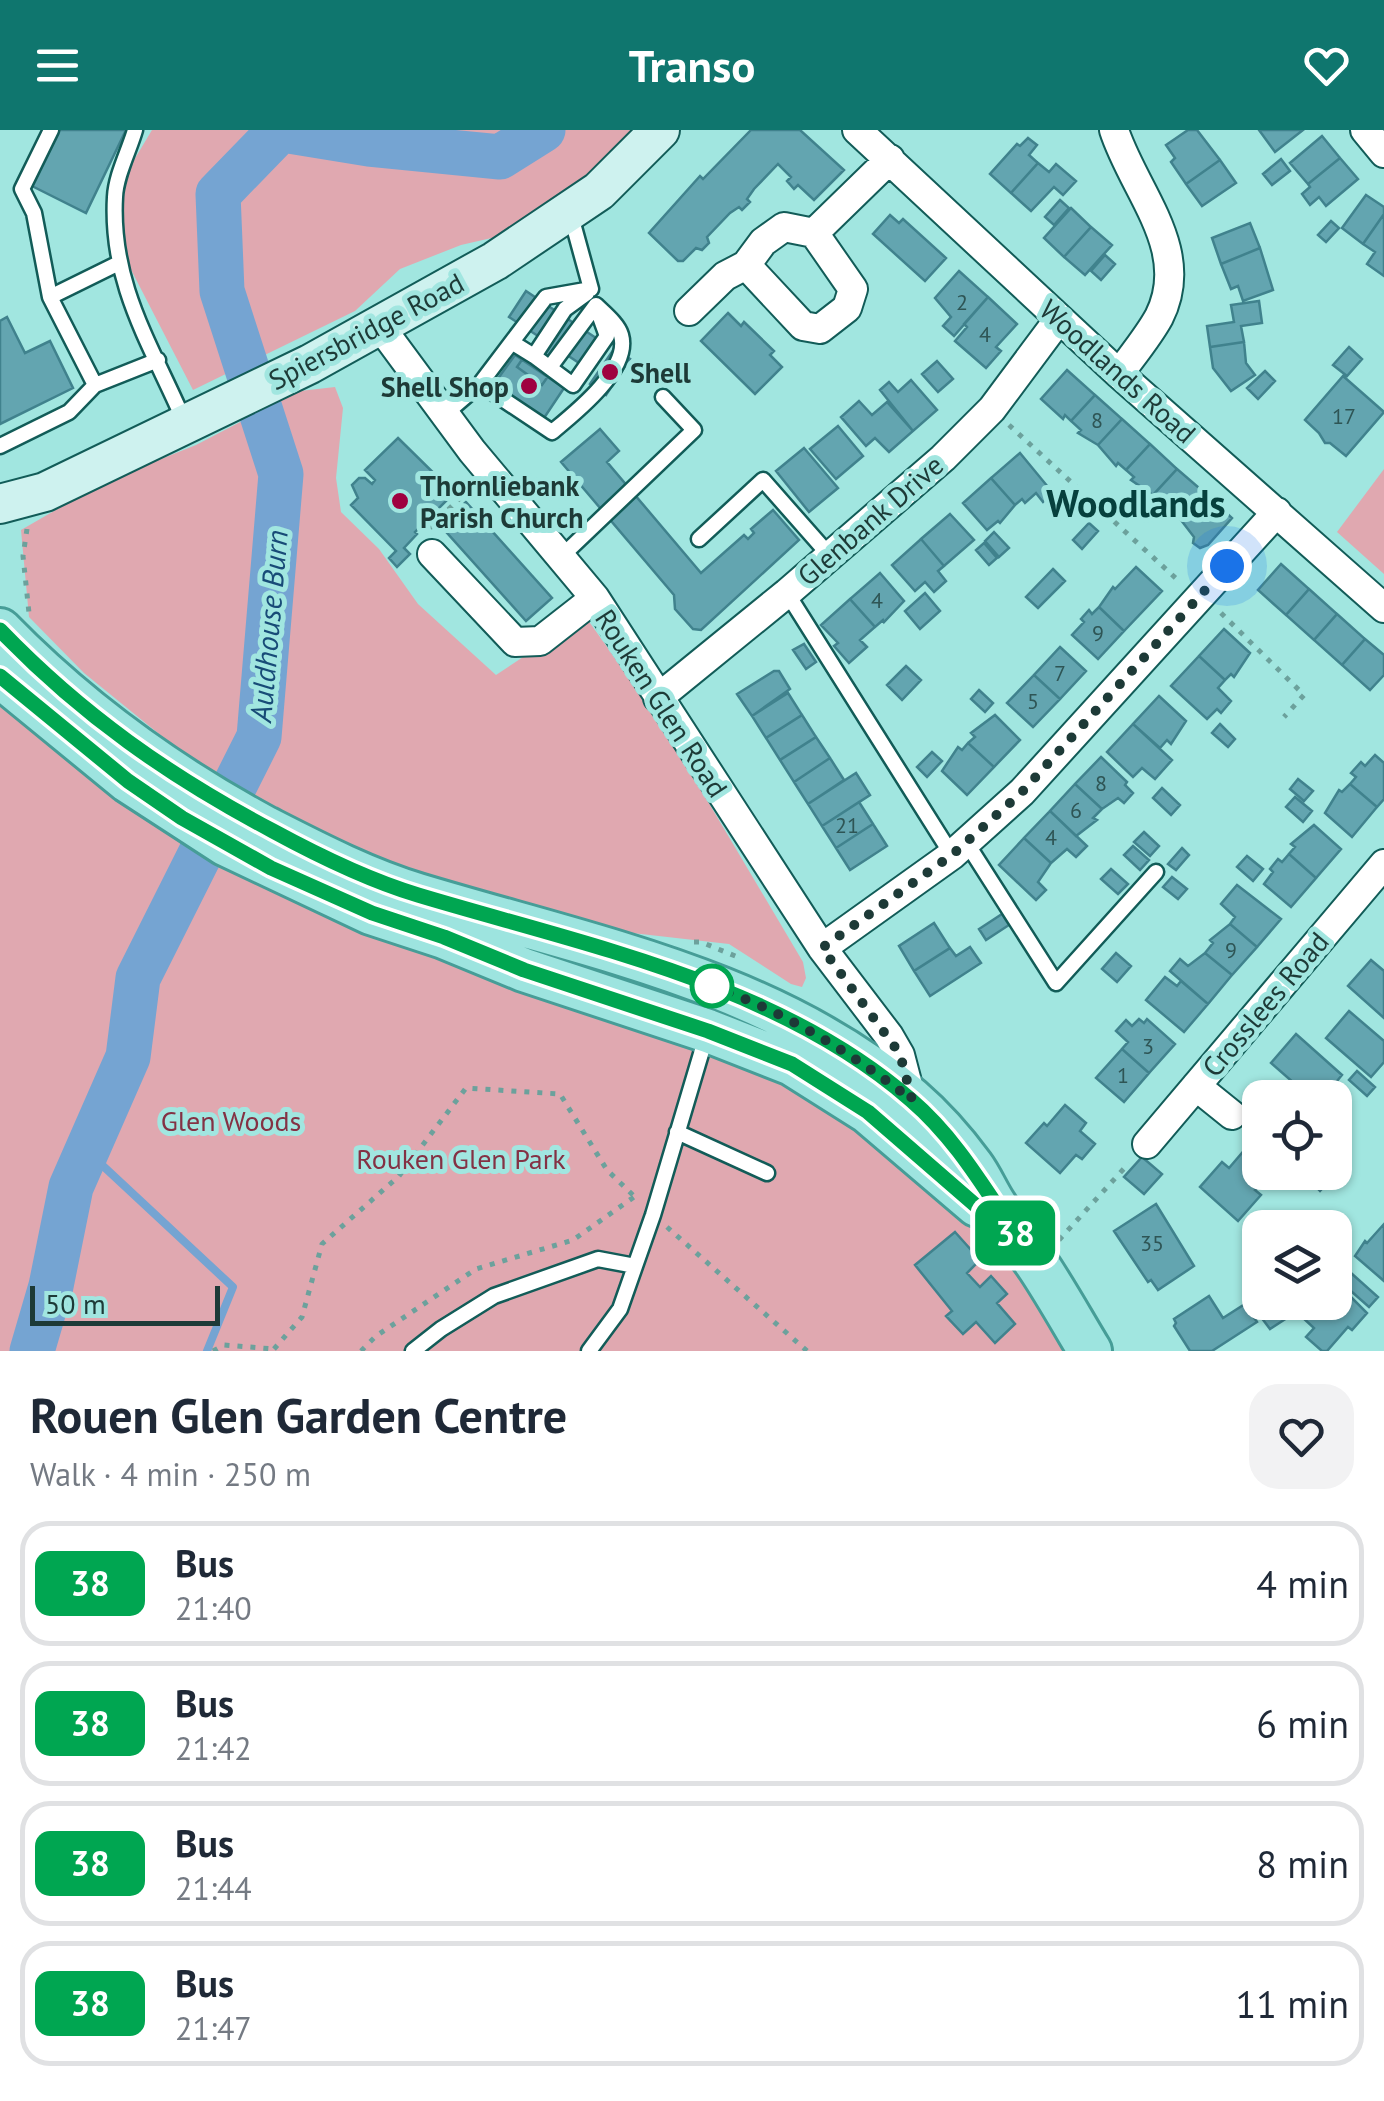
<!DOCTYPE html>
<meta charset="utf-8">
<style>
:root{--surface:#fff;--page:#f2f2f3;--text:#1f2937;--muted:#747a83;--line:#e0e1e3;--accent:#0f766e}
body{margin:0;font-family:"PT Sans",sans-serif;background:var(--page);color:var(--text);height:100vh;display:flex;flex-direction:column;font-size:38px;white-space:nowrap}
*{box-sizing:border-box;margin:0}
p{font-size:32px;color:var(--muted)}
.icon{flex:none;width:55px;height:55px;fill:none;stroke:currentColor;stroke-width:2;stroke-linecap:round;stroke-linejoin:round}
.map{position:relative;height:1221px;overflow:hidden}
.drawer{display:flex;flex-direction:column;background:var(--surface);flex:1}
.drawer>*{flex:none}
.badge{padding:0 20px;border-radius:15px;font-size:35px;line-height:65px}
.fabs{position:absolute;left:1242px;top:950px;display:grid;gap:20px}
.fabs a{display:grid;place-items:center;width:110px;height:110px;border-radius:20px;background:var(--surface);box-shadow:0 2px 8px #0004;font-size:50px}
.scale{position:absolute;left:30px;bottom:25px;width:190px;box-sizing:border-box;padding-left:10px;border:5px solid #1d3a37;border-top:0;font-size:28px;line-height:35px;white-space:nowrap;color:#1d3a37;-webkit-text-stroke:8px #a1e6e0;paint-order:stroke}
.you{position:absolute;width:50px;height:50px;margin:-25px;border:8px solid #fff;border-radius:50%;background:#1a73e8;box-shadow:0 0 0 15px #1a73e833}
.map>.badge{position:absolute;translate:-50% -50%;box-shadow:0 0 0 5px #fff}
.round{display:grid;place-items:center;flex:none;width:105px;height:105px;border-radius:30px;background:var(--page)}
.summary{display:flex;align-items:center;justify-content:space-between;height:170px;padding:0 30px}
h1{font-size:48px;font-weight:700;line-height:75px}
ul{padding:0;list-style:none}
li{display:flex;align-items:center;gap:30px;height:125px;margin:0 20px 15px;padding:0 10px;border:5px solid var(--line);border-radius:30px}
li div{flex:1}
li b{display:block;font-size:38px}
li em{font-style:normal}
li .badge{min-width:110px;font-weight:700;text-align:center}
header{display:flex;justify-content:space-between;align-items:center;height:130px;padding:0 30px;background:var(--accent);color:#fff;font-size:45px;font-weight:700}
.map>svg:first-child{display:block}
</style>
<header><svg class="icon" aria-label="menu" viewBox="0 0 24 24"><path d="M4 6h16M4 12h16M4 18h16"/></svg>Transo<svg class="icon" aria-label="heart" viewBox="0 0 24 24"><path d="M12 20l-8-8c-3-5 5-10 8-4 3-6 11-1 8 4z"/></svg></header>
<div class="map">
<svg width="1384" height="1221" viewBox="0 0 1384 1221">
<rect width="100%" height="100%" fill="#a1e6e0"/>
<path fill="#e0a8b0" d="M152,0H641L556,77L509,104L461,115L400,139L355,181L193,260L125,128L122,50Z
M335,257L343,278L336,348L341,382L379,419L418,474L496,545L585,486L662,594L803,832L806,848L802,857L791,854L729,814L597,799L521,772L435,750L326,709L180,621L84,543L29,487L21,400L106,351L196,315L300,261Z
M1384,339V444L1337,402Z
M0,573L117,668L177,709L233,739L708,901L972,1071L1090,1221H0Z"/>
<g fill="none" stroke-linecap="round" stroke-linejoin="round">
<path stroke="#75a4d2" stroke-width="8" d="M87,1021L233,1157L207,1221"/>
<path stroke="#75a4d2" stroke-width="45" d="M283,0L369,14L500,27L543,0
M32,1221L51,1156L71,1057L128,927L138,848L259,607L281,344L222,161L218,64L280,0"/>
</g>
<path fill="#63a5b0" stroke="#40828d" stroke-width="2.5" d="M57,0H126L86,83L30,55Z
M751,0H800L844,40L814,70L798,55L794,59L787,51L791,47L778,34L754,59L747,69L750,72L742,80L739,77L730,83L707,107L709,113L702,120L696,118L683,131H678L649,103L700,46L703,49Z
M1188,0H1197L1220,30L1186,54L1171,32L1175,28L1166,15Z
M1259,0H1303L1275,22Z
M1322,6L1340,28L1308,54L1290,33Z
M1028,8L1037,15L1029,25L1038,33L1011,63L990,44L1017,14L1020,16Z
M1340,28L1358,49L1326,76L1319,67L1310,75L1302,64L1310,57L1308,54Z
M1281,29L1290,41L1272,55L1263,44Z
M1220,30L1236,53L1202,76L1186,54Z
M1038,33L1049,42L1056,34L1076,51L1063,65L1054,57L1031,81L1011,63Z
M1366,65L1384,77V84L1363,114L1342,98Z
M1060,70L1069,78L1054,95L1045,87Z
M1071,78L1091,97L1064,127L1044,108Z
M1384,84V146L1367,134L1375,122L1363,114Z
M890,85L899,93L903,89L946,128L925,151L873,104Z
M1331,91L1339,98L1326,112L1318,105Z
M1250,93L1260,118L1221,134L1212,108Z
M1091,97L1112,115L1085,145L1064,127Z
M1260,118L1273,160L1243,171L1238,156L1231,159L1221,134Z
M1105,125L1115,134L1101,150L1091,141Z
M959,141L988,167L954,206L943,196L951,187L935,168Z
M526,161L608,216L591,241L564,223L542,255L517,237L538,206L509,187Z
M988,167L1017,194L996,217L1001,221L986,238L955,211L967,197L964,194Z
M1259,171L1262,193L1241,196L1244,212L1210,217L1207,196L1234,192L1231,175Z
M728,183L741,196L744,192L774,221L770,225L782,237L755,264L701,211Z
M7,187L25,223L50,211L73,258L0,294V191Z
M1244,212L1246,233L1255,245L1231,261L1213,238L1210,217Z
M1349,217L1362,229L1347,246L1333,235Z
M614,219L630,229L606,265L590,254Z
M515,225L564,258L544,288L494,254Z
M937,231L953,249L938,262L922,244Z
M1067,240L1095,265L1071,291L1065,285L1063,289L1041,269Z
M1265,241L1275,251L1258,269L1247,258Z
M1343,246L1384,282L1346,326L1330,313H1325L1319,303L1305,290Z
M911,250L937,280L913,301L880,260L889,252L898,262Z
M1095,265L1122,289L1098,315L1078,303L1081,300L1071,291Z
M859,271L872,285L887,272L913,301L889,322L875,308L866,316L841,287Z
M1122,289L1150,314L1126,340L1118,333L1116,336L1098,315Z
M838,296L863,326L836,349L810,319Z
M600,299L619,321L607,332L701,443L744,405L748,409L754,403L751,399L773,380L799,410L701,500L693,499L675,479L674,465L561,332Z
M398,308L454,363L415,402L417,404L404,418L410,424L397,437L389,428L396,421L351,375L358,368L352,355L359,348H365L372,354L375,350L365,340Z
M1150,314L1177,339L1153,365L1131,350L1134,347L1126,340Z
M804,318L838,358L809,382L776,341Z
M1020,323L1053,363L1043,372L1036,363L1025,373L1022,369L1015,375L991,348Z
M1177,339L1205,363L1181,390L1171,382L1164,390L1154,381L1161,372L1153,365Z
M991,348L1015,375L1000,393L998,391L987,400L963,373Z
M1205,363L1232,388L1208,415L1200,418L1193,413L1194,407L1181,390Z
M466,372L552,468L526,491L440,395Z
M950,384L974,410L944,436L921,409Z
M1089,393L1098,401L1082,419L1073,410Z
M994,402L1009,418L999,427L985,411Z
M921,409L944,436L938,441L946,451L934,462L925,452L915,461L892,435Z
M984,413L997,428L989,435L976,420Z
M1281,434L1309,459L1286,485L1258,460Z
M1136,437L1162,461L1124,501L1099,477L1113,457L1115,459Z
M1053,439L1065,451L1038,478L1026,467Z
M880,443L904,471L884,492L883,490L875,497L850,469Z
M1309,459L1337,484L1314,510L1286,485Z
M925,463L940,481L920,499L905,481Z
M850,469L875,497L860,510L867,517L849,533L834,516L838,513L821,495Z
M1099,477L1124,501L1098,529L1072,505L1084,492L1081,489L1089,480L1092,484Z
M1337,484L1365,509L1342,535L1314,510Z
M1224,499L1250,523L1234,547L1231,544L1225,550L1199,526Z
M1365,509L1384,525V545L1370,560L1342,535Z
M804,514L816,532L806,539L793,520Z
M1060,517L1086,541L1060,569L1034,545Z
M1199,526L1225,550L1218,558L1231,571L1221,583L1217,579L1207,589L1171,556Z
M906,536L921,550L902,570L887,555Z
M774,541H779L790,559L752,586L737,564Z
M1034,545L1060,569L1033,597L1007,573Z
M979,560L993,573L985,582L971,569Z
M788,563L802,585L766,608L752,586Z
M1159,566L1186,591L1171,614L1167,610L1160,618L1133,594Z
M802,585L816,607L780,630L766,608Z
M995,585L1020,610L994,637L968,613L975,607L971,603Z
M1133,594L1172,630L1155,649L1142,638L1133,647L1107,622Z
M1220,594L1235,609L1228,617L1212,603Z
M816,607L830,628L794,652L780,630Z
M968,613L994,637L967,665L942,641L958,617L962,620Z
M932,622L942,631L927,647L917,637Z
M1375,625L1384,633V669L1377,677L1350,654L1356,647L1351,643L1361,632L1365,636Z
M1101,627L1127,652L1125,655L1133,663L1124,673L1118,668L1102,679L1075,654Z
M830,628L844,650L808,674L794,652Z
M856,643L870,665L822,696L808,674Z
M1298,649L1313,661L1304,671L1290,659Z
M1075,654L1102,679L1093,688L1097,690L1076,706L1050,681Z
M1350,654L1377,677L1352,707L1325,683L1339,660L1342,662Z
M1162,658L1180,675L1171,685L1153,668Z
M1295,667L1312,681L1303,692L1286,677Z
M859,672L873,694L836,718L822,696Z
M1050,681L1087,716L1076,727L1067,719L1051,733L1024,708Z
M873,694L887,716L850,740L836,718Z
M1314,695L1341,719L1316,748L1289,724L1295,717L1291,714Z
M1144,702L1159,716L1150,726L1134,712Z
M1024,708L1051,733L1038,752L1046,760L1036,770L999,735Z
M1133,716L1149,730L1140,740L1124,725Z
M1182,718L1189,725L1176,740L1168,734Z
M1289,724L1316,748L1291,777L1264,754L1273,742L1270,739L1278,729L1282,732Z
M1247,726L1263,739L1253,751L1237,737Z
M1111,739L1128,754L1118,764L1101,749Z
M1172,747L1187,759L1178,769L1163,757Z
M1237,755L1281,789L1257,817L1230,794L1235,787L1221,774Z
M1002,784L1009,795L986,810L979,799Z
M934,793L950,818L914,841L899,816Z
M1230,794L1257,817L1232,845L1205,823L1213,813L1210,810Z
M970,817L981,833L930,866L914,841L950,818L956,826Z
M1116,823L1131,836L1117,852L1102,839Z
M1205,823L1232,845L1208,874L1170,841L1180,829L1188,836Z
M1371,830L1384,841V888L1348,856Z
M1165,847L1177,856L1181,851L1208,874L1184,902L1146,870Z
M1349,881L1384,911V932L1371,947L1326,908Z
M1139,889L1144,893L1147,889L1175,914L1149,943L1122,919L1128,912L1116,901L1126,890L1132,896Z
M1296,904L1342,945L1323,968H1311L1271,933Z
M1122,919L1149,943L1124,972L1096,948Z
M1357,941L1375,957L1367,966L1349,950Z
M1065,975L1086,993L1080,1001L1095,1014L1082,1029L1076,1025L1060,1043L1026,1013L1044,993L1047,996Z
M1253,1010L1260,1016V1042H1271L1255,1060L1261,1065L1238,1091L1200,1057L1222,1032L1229,1038Z
M1142,1027L1162,1044L1144,1064L1124,1047Z
M1302,1042H1320L1329,1051L1320,1061Z
M1156,1074L1194,1136L1158,1160L1151,1150L1148,1152L1114,1101Z
M1384,1094V1151L1355,1126L1365,1111L1367,1113Z
M955,1102L980,1130L967,1143L980,1157L991,1146L1007,1164L997,1173L1015,1194L995,1213L976,1192L963,1204L946,1186L952,1181L915,1135Z
M1351,1143L1378,1167L1369,1177L1343,1154Z
M1335,1151L1367,1183L1352,1200L1348,1197L1327,1221H1322L1306,1207L1314,1198L1301,1186L1304,1182L1300,1179L1306,1172H1335Z
M1209,1166L1223,1188L1245,1174L1257,1192L1212,1221H1190L1174,1196L1176,1193L1174,1189Z
M1278,1175L1287,1188L1270,1199L1261,1187Z"/>
<g fill="none" stroke-linecap="round" stroke-linejoin="round">
<defs>
<path id="lane" d="M135,0C129,21 116,45 115,67C110,155 152,216 185,293
M117,134L50,167L95,255L158,230
M50,167L34,83L22,59L51,0
M513,213L534,226L565,179L587,163
M534,226L573,255L607,206L599,184
M480,254L552,302C575,283 631,239 621,205C618,194 604,183 596,175L550,237
M444,285L480,254L546,167L591,159L571,86
M0,316L69,282L95,255
M699,409L763,350L830,426
M561,427L694,300L663,267
M787,463L952,725
M966,712L1056,853L1156,742
M677,1002L767,1043
M413,1221L441,1199L494,1166L598,1129L635,1136
M589,1221L620,1179L653,1085L706,907"/>
<path id="street" d="M857,0L1119,244L1384,478
M1114,0C1134,62 1193,120 1159,187C1148,207 1132,226 1119,244
M1365,0L1384,23
M784,97L814,103L853,159L847,178L820,199L803,196L746,135L763,112Z
M814,103L890,29
M689,181L725,146L746,135
M379,195L472,321L595,468L822,818L889,906L900,925L912,971
M432,424L515,512L540,511L595,468
M658,568L787,463L943,328L992,279L1059,189
M822,818L952,725L1022,662L1277,382
M1196,956L1232,985
M1147,1014L1384,734"/>
<path id="secondary" d="M0,374L45,362L310,234L495,131L599,61L660,0"/>
<path id="primary" d="M0,500C79,581 166,644 266,698C315,723 365,749 418,765C586,816 774,851 911,969C933,988 955,1013 972,1036C981,1048 987,1063 995,1075C1008,1097 1025,1116 1039,1137C1057,1164 1073,1193 1090,1221
M0,546L128,651L225,714L371,783L444,807L524,840L708,901L792,934L868,982L977,1075"/>
</defs>
<use href="#lane" stroke="#125c58" stroke-width="19"/>
<use href="#street" stroke="#125c58" stroke-width="32"/>
<use href="#secondary" stroke="#125c58" stroke-width="42"/>
<use href="#primary" stroke="#469d97" stroke-width="48"/>
<path stroke="#6ca19c" stroke-width="5" stroke-dasharray="5 8" stroke-linecap="butt" d="M1009,295L1181,453
M430,398L472,356
M27,399L23,426L29,483
M1221,483L1304,565L1284,587
M694,812H701L740,828
M667,1097L807,1221
M1059,1110L1129,1033
M274,1219L302,1187L322,1114L399,1046L466,958L560,964L607,1040L637,1069
M213,1221L224,1215L274,1219
M361,1221L376,1206L476,1139L573,1110L634,1067"/>
<use href="#lane" stroke="#fff" stroke-width="14"/>
<use href="#street" stroke="#fff" stroke-width="28"/>
<use href="#secondary" stroke="#cef2ef" stroke-width="38"/>
<use href="#primary" stroke="#9de4df" stroke-width="42"/>
</g>
<g fill="none" stroke-linecap="round" stroke-linejoin="round">
<defs>
<path id="line" d="M0,500C82,585 169,646 273,701C319,726 368,750 418,765C584,815 777,853 911,970C960,1012 989,1067 1026,1119L868,982L792,934L708,901L524,840L444,807L372,783L271,738L182,688L128,651L0,546"/>
</defs>
<use href="#line" stroke="#fff" stroke-width="22"/>
<use href="#line" stroke="#00a651" stroke-width="15"/>
<path stroke="#1d3a37" stroke-width="10" stroke-dasharray="0 18" d="M712,856C787,883 850,922 912,970L900,924L822,818L952,725L1022,662L1227,436"/>
</g>
<g fill="#9f0140" stroke="#a1e6e0" stroke-width="4">
<circle cx="610" cy="242" r="10"/>
<circle cx="529" cy="256" r="10"/>
<circle cx="400" cy="371" r="10"/>
</g>
<circle fill="#fff" stroke="#00a651" stroke-width="5" cx="712" cy="856" r="20"/>
<g text-anchor="middle" dominant-baseline="central" stroke-width="10" stroke-linejoin="round" paint-order="stroke">
<g font-size="22" fill="#2e5555">
<text x="962" y="172">2</text>
<text x="985" y="204">4</text>
<text x="1344" y="286">17</text>
<text x="1097" y="290">8</text>
<text x="877" y="470">4</text>
<text x="1098" y="503">9</text>
<text x="1060" y="543">7</text>
<text x="1033" y="571">5</text>
<text x="1101" y="653">8</text>
<text x="1076" y="680">6</text>
<text x="847" y="695">21</text>
<text x="1051" y="707">4</text>
<text x="1231" y="820">9</text>
<text x="1148" y="916">3</text>
<text x="1123" y="945">1</text>
<text x="1152" y="1113">35</text>
</g>
<g font-size="28" fill="#1d3a37" stroke="#a1e6e0">
<text transform="translate(366 201) rotate(-28)">Spiersbridge Road</text>
<text transform="translate(1118 241) rotate(42)">Woodlands Road</text>
<text transform="translate(870 390) rotate(-41)">Glenbank Drive</text>
<text transform="translate(662 573) rotate(57)">Rouken Glen Road</text>
<text transform="translate(1265 874) rotate(-50)">Crosslees Road</text>
</g>
<g font-size="28" font-weight="bold" fill="#1d3a37" stroke="#a1e6e0" text-anchor="start">
<text x="630" y="242">Shell</text>
<text x="509" y="256" text-anchor="end">Shell Shop</text>
<text x="420" y="355">Thornliebank<tspan x="420" dy="32">Parish Church</tspan></text>
</g>
<g font-size="28" fill="#843144" stroke="#a1e6e0">
<text x="231" y="990">Glen Woods</text>
<text x="461" y="1028">Rouken Glen Park</text>
</g>
<g font-size="30" font-style="italic" fill="#184b77" stroke="#a1e6e0">
<text transform="translate(268 496) rotate(-85)">Auldhouse Burn</text>
</g>
<g font-size="38" font-weight="bold" fill="#06403d" stroke="#a1e6e0">
<text x="1136" y="372">Woodlands</text>
</g>
</g>
</svg>
<div class="fabs">
<a><svg class="icon" aria-label="locate" viewBox="0 0 24 24"><circle cx="12" cy="12" r="6"/><path d="M12 2v4M12 18v4M2 12h4M18 12h4"/></svg></a>
<a><svg class="icon" aria-label="layers" viewBox="0 0 24 24"><path d="M12 4l9 5-9 5-9-5zM3 14l9 5 9-5"/></svg></a>
</div>
<div class="scale">50 m</div>
<div class="you" style="left:1227px;top:436px"></div>
<b class="badge" style="left:1015px;top:1103px;background:#00a651;color:#fff">38</b>
</div>
<section class="drawer">
<div class="summary"><div><h1>Rouen Glen Garden Centre</h1><p>Walk · 4 min · 250 m</p></div><a class="round"><svg class="icon" aria-label="heart" viewBox="0 0 24 24"><path d="M12 20l-8-8c-3-5 5-10 8-4 3-6 11-1 8 4z"/></svg></a></div>
<ul>
<li><span class="badge" style="background:#00a651;color:#fff">38</span><div><b>Bus</b><p>21:40</p></div><em>4 min</em></li>
<li><span class="badge" style="background:#00a651;color:#fff">38</span><div><b>Bus</b><p>21:42</p></div><em>6 min</em></li>
<li><span class="badge" style="background:#00a651;color:#fff">38</span><div><b>Bus</b><p>21:44</p></div><em>8 min</em></li>
<li><span class="badge" style="background:#00a651;color:#fff">38</span><div><b>Bus</b><p>21:47</p></div><em>11 min</em></li>
</ul>
</section>
